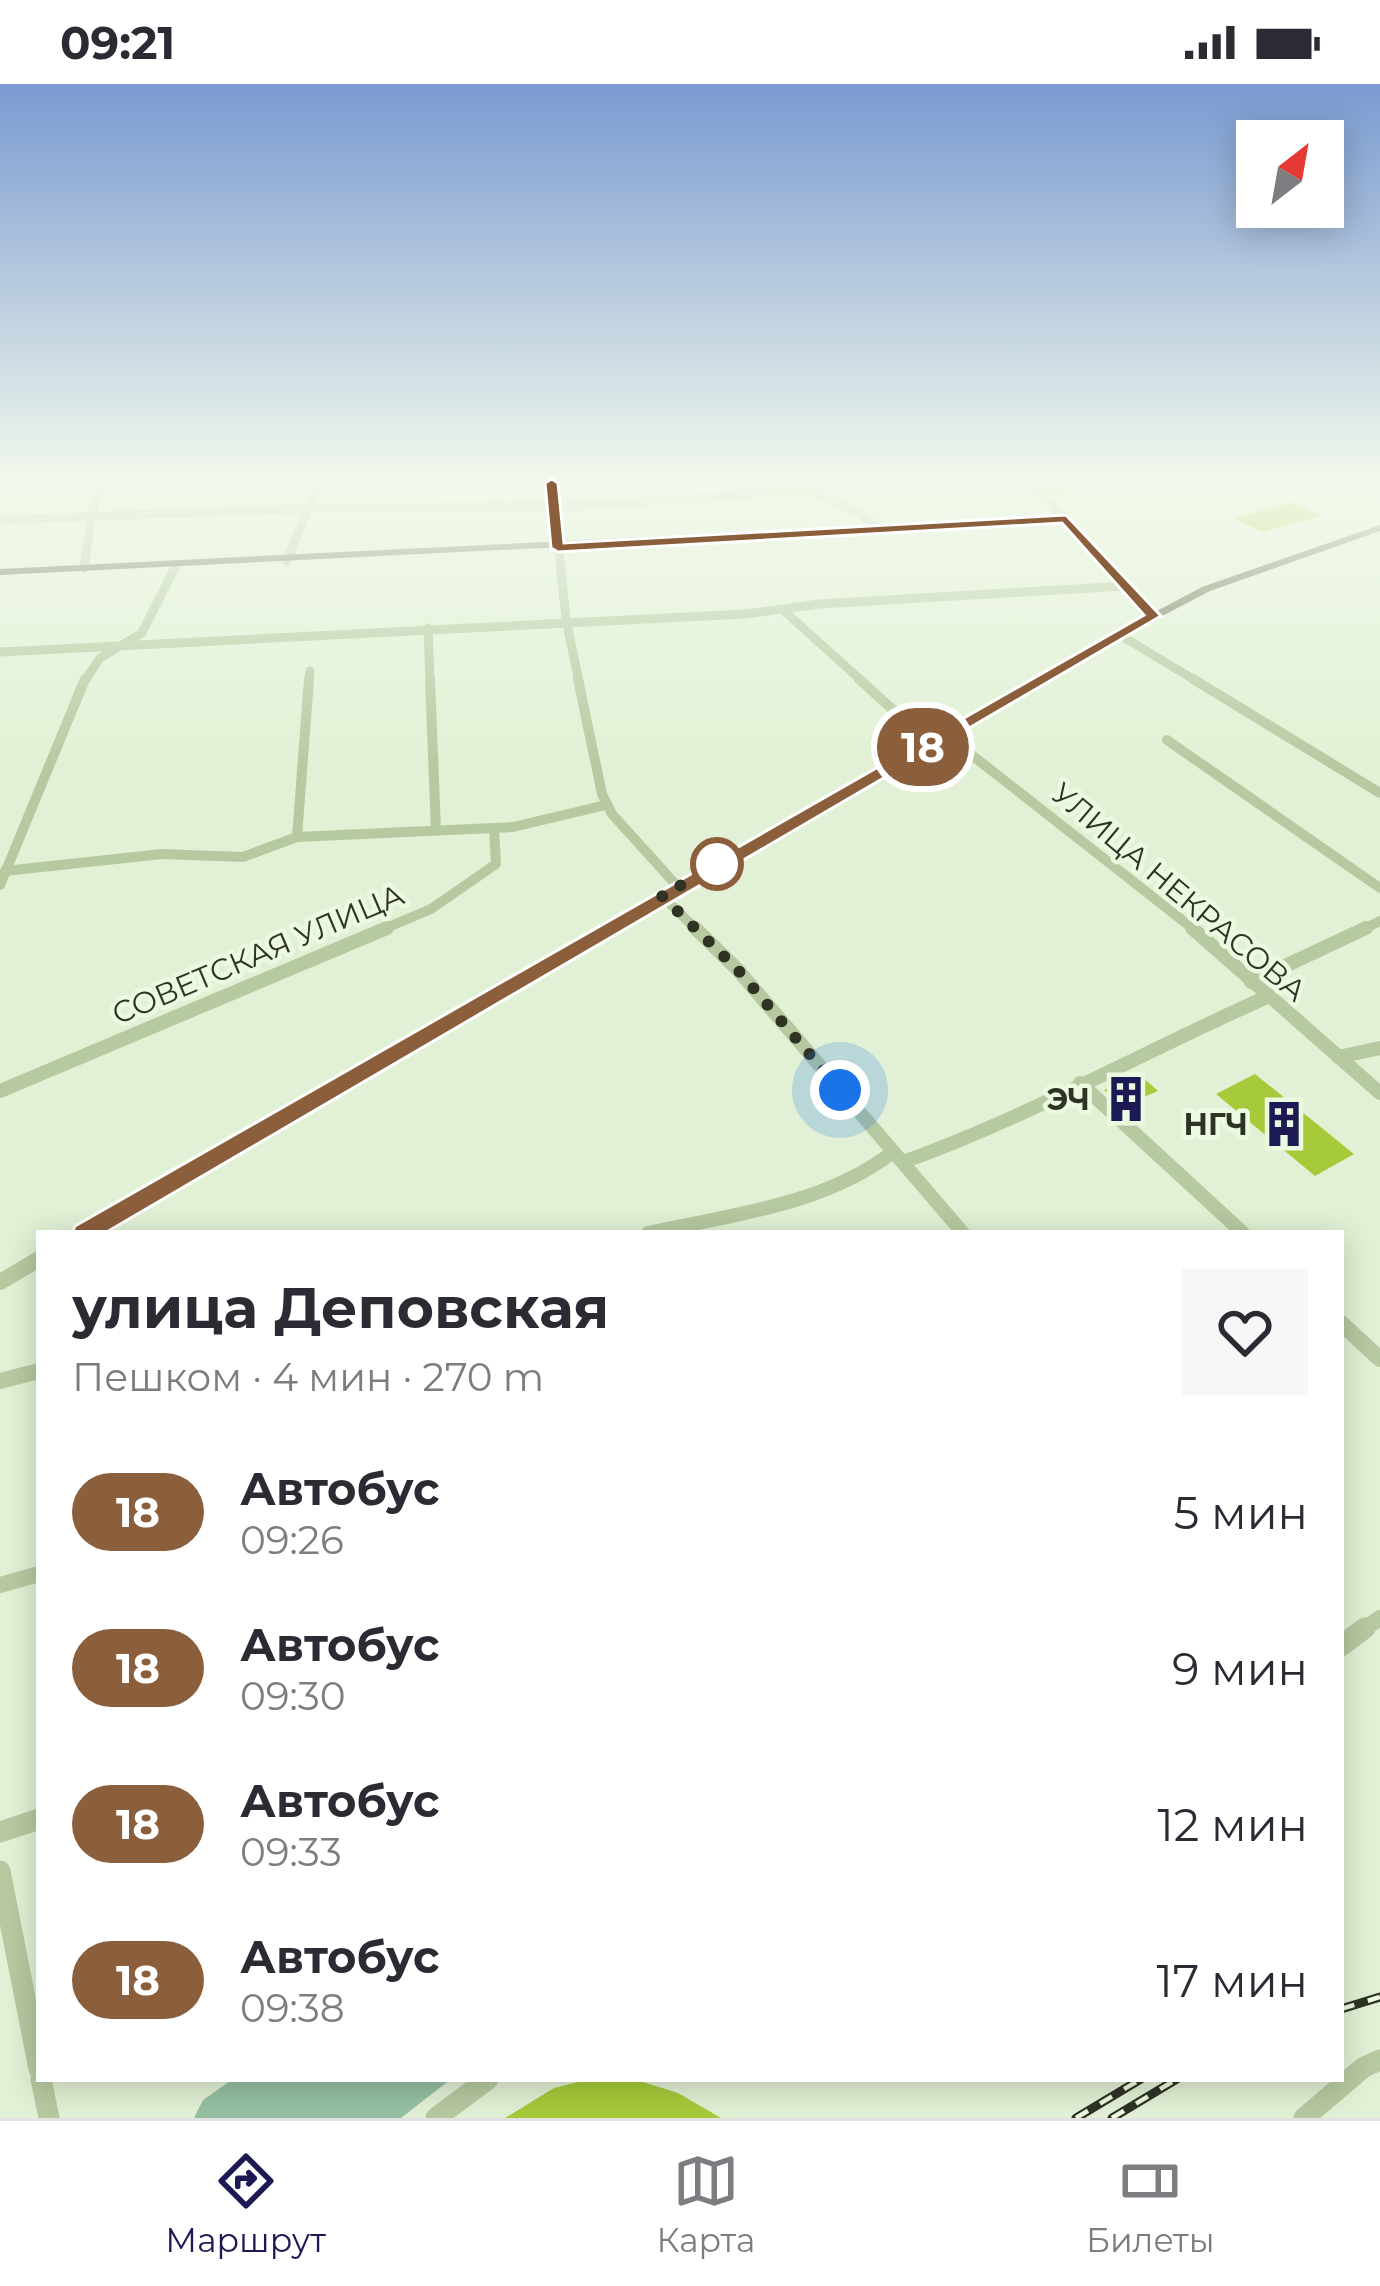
<!DOCTYPE html>
<html lang="ru">
<meta charset="utf-8">
<style>
:root{--surface:#fff;--page:#f7f7f7;--text:#2b2b33;--muted:#7c7c81;--line:#e1e1e2;--accent:#1d1955}
body{margin:0;font-family:Montserrat,sans-serif;background:var(--page);color:var(--text);height:100vh;display:flex;flex-direction:column;font-size:45px;white-space:nowrap}
*{box-sizing:border-box;margin:0}
p{font-size:39px;color:var(--muted)}
.icon{flex:none;width:66px;height:66px;fill:none;stroke:currentColor;stroke-width:2;stroke-linecap:round;stroke-linejoin:round}
.map{position:relative;flex:1;overflow:hidden}
.side{position:absolute;left:36px;top:1146px;width:1308px;height:852px;display:flex;flex-direction:column;background:var(--surface);border-radius:0px;box-shadow:0 6px 30px #0003}
.side>*{flex:none}
.badge{padding:0 24px;border-radius:39px;font-size:42px;line-height:78px}
.needle{width:78px;rotate:31deg}
.tools{position:absolute;left:1236px;top:36px;display:grid;gap:24px}
.tools a{display:grid;place-items:center;width:108px;height:108px;border-radius:0px;background:var(--surface);box-shadow:0 6px 30px #0003;font-size:60px}
.you{position:absolute;width:60px;height:60px;margin:-30px;border:9px solid #fff;border-radius:50%;background:#1a73e8;box-shadow:0 0 0 18px #1a73e833}
.map>.badge{position:absolute;translate:-50% -50%;box-shadow:0 0 0 6px #fff}
.round{display:grid;place-items:center;flex:none;width:126px;height:126px;border-radius:0px;background:var(--page)}
.summary{display:flex;align-items:center;justify-content:space-between;height:204px;padding:0 36px}
h1{font-size:57px;font-weight:700;line-height:90px}
ul{padding:0;list-style:none}
li{display:flex;align-items:center;gap:36px;height:156px;padding:0 36px}
li div{flex:1}
li b{display:block;font-size:45px}
li em{font-style:normal}
li .badge{min-width:132px;font-weight:700;text-align:center}
.status{display:flex;justify-content:space-between;align-items:center;height:84px;padding:0 60px;background:var(--surface);direction:ltr}
.status svg{height:33px;fill:currentColor}
.dock{display:flex;justify-content:space-around;align-items:center;height:168px;border-top:3px solid var(--line);background:var(--surface);font-size:33px;color:var(--muted)}
.dock a{display:grid;justify-items:center;gap:6px}
.dock .on{color:var(--accent)}
.map>svg:first-child{display:block}
</style>
<div class="status"><b>09:21</b><svg viewBox="0 0 49 12"><path d="M0 12V9h3v3zM5 12V6h3v6zM10 12V3h3v9zM15 12V0h3v12zM26 1h20v11H26zM47 4h2v5h-2z"/></svg></div>
<div class="map">
<svg width="1380" height="2034" viewBox="0 0 1380 2034">
<rect width="100%" height="100%" fill="#e2f1d5"/>
<path fill="#95c0a3" d="M233,1995H451L401,2034H194L203,2016Z"/>
<path fill="#a7ca3a" d="M1294,418L1322,432L1262,448L1234,434Z
M1255,990L1354,1070L1315,1092L1216,1010Z
M1140,991L1158,1007L1122,1022L1104,1006Z
M590,1995L640,1997L678,2009L721,2034H505L554,2004Z"/>
<g fill="none" stroke-linecap="round" stroke-linejoin="round">
<path stroke="#b7c9a1" stroke-width="9" d="M552,399L566,535L579,598
M1031,399L1066,435
M1041,409L1104,399
M0,436L309,424L577,422L810,406L861,430L882,446
M287,477L318,399
M84,484L93,423L104,399
M782,525L863,598
M428,544L430,598
M0,568L745,530L819,520L1125,502
M84,598L100,574L142,549L176,481
M309,598L310,587
M1038,598L1120,551L1198,598"/>
<path stroke="#b7c9a1" stroke-width="10" d="M430,595L436,746
M578,595L602,710L612,730L678,803
M859,595L892,625L968,668L1196,847
M1193,595L1380,709
M1167,656L1380,804
M297,753L309,595
M5,787L162,770L243,773L297,753L513,743L606,721
M0,801L85,595
M662,812L698,847
M379,847L431,825L496,780L494,745
M608,847L1043,595
M1359,847L1380,837"/>
<path stroke="#b7c9a1" stroke-width="14" d="M695,844L737,885L963,1149
M1192,844L1380,1009
M1251,898L1366,844
M1338,973L1380,964
M1080,999L1243,1149
M0,1007L387,844
M903,1078C1028,1033 1145,967 1267,913
M84,1149L613,844
M648,1149C730,1131 825,1121 893,1068"/>
<path stroke="#b7c9a1" stroke-width="16" d="M0,1198L39,1175
M1341,1239L1380,1275
M0,1297L39,1287
M0,1501L39,1490
M1361,1547L1380,1534"/>
<path stroke="#b7c9a1" stroke-width="21" d="M1341,1562L1365,1544
M0,1748L39,1735
M0,1787L39,1985
M41,1995L49,2034
M436,2034L488,1995
M1304,2034L1364,1983L1380,1976"/>
<path fill="#6a7654" fill-rule="evenodd" d="M1066,432L1155,528L1202,503L1380,441V447L1210,507L1120,554L1116,553V549L1147,532L1063,438L0,491V485Z"/>
<defs>
<path id="rail" d="M1341,1925L1380,1913
M1076,2034L1141,1995
M1112,2034L1177,1995"/>
</defs>
<use href="#rail" stroke="#2e3324" stroke-width="9"/>
<use href="#rail" stroke="#ecf9e1" stroke-width="4.5" stroke-dasharray="14" stroke-linecap="butt"/>
</g>
<linearGradient id="sky" x2="0" y2="1"><stop stop-color="#7a9ad1"/><stop offset="0.58" stop-color="#f2f9ec"/><stop offset="1" stop-color="#f2f9ec" stop-opacity="0"/></linearGradient>
<rect width="1380" height="683" fill="url(#sky)"/>
<path fill="#8b5e3c" stroke="#fff" stroke-width="3" d="M552,395L558,399L564,459L1066,431L1161,532L93,1156H75L72,1149L75,1142L1144,531L1062,439L558,468L551,464L545,399Z"/>
<g fill="none" stroke-linecap="round" stroke-linejoin="round">
<path stroke="#2e3324" stroke-width="12" stroke-dasharray="0 21.6" d="M717,780L727,775L662,812L737,885L840,1006"/>
</g>
<defs>
<symbol id="building-bare" viewBox="-9 -9 18 18"><path d="M-4-6H4V6H1V3H-1V6H-4ZM-2.5-4.3h1.7v1.8h-1.7ZM.8-4.3h1.7v1.8H.8ZM-2.5-1h1.7V.8h-1.7ZM.8-1h1.7V.8H.8Z" fill="#1d1955" stroke="#ecf9e1" stroke-width="2.5" paint-order="stroke"/></symbol>
</defs>
<g fill-rule="evenodd">
<use href="#building-bare" x="1093" y="982" width="66" height="66"/>
<use href="#building-bare" x="1251" y="1007" width="66" height="66"/>
</g>
<circle fill="#fff" stroke="#8b5e3c" stroke-width="6" cx="717" cy="780" r="24"/>
<g text-anchor="middle" dominant-baseline="central" stroke-width="9" stroke-linejoin="round" paint-order="stroke">
<g font-size="30" fill="#2e3324" stroke="#ecf9e1">
<text transform="translate(1179 808) rotate(40)">УЛИЦА НЕКРАСОВА</text>
<text transform="translate(258 870) rotate(-23)">СОВЕТСКАЯ УЛИЦА</text>
</g>
<g font-size="30" font-weight="bold" fill="#2e3324" stroke="#ecf9e1" text-anchor="end">
<text x="1090" y="1015">ЭЧ</text>
<text x="1248" y="1040">НГЧ</text>
</g>
</g>
</svg>
<div class="tools">
<a><svg class="needle" viewBox="-14 -14 28 28"><path d="M0-13l5 13h-10z" fill="#e53935"/><path d="M0 13l5-13h-10z" fill="#7c7c81"/></svg></a>
</div>
<div class="you" style="left:840px;top:1006px"></div>
<b class="badge" style="left:923px;top:663px;background:#8b5e3c;color:#fff">18</b>
<section class="side">
<div class="summary"><div><h1>улица Деповская</h1><p>Пешком · 4 мин · 270 m</p></div><a class="round"><svg class="icon" aria-label="heart" viewBox="0 0 24 24"><path d="M12 20l-8-8c-3-5 5-10 8-4 3-6 11-1 8 4z"/></svg></a></div>
<ul>
<li><span class="badge" style="background:#8b5e3c;color:#fff">18</span><div><b>Автобус</b><p>09:26</p></div><em>5 мин</em></li>
<li><span class="badge" style="background:#8b5e3c;color:#fff">18</span><div><b>Автобус</b><p>09:30</p></div><em>9 мин</em></li>
<li><span class="badge" style="background:#8b5e3c;color:#fff">18</span><div><b>Автобус</b><p>09:33</p></div><em>12 мин</em></li>
<li><span class="badge" style="background:#8b5e3c;color:#fff">18</span><div><b>Автобус</b><p>09:38</p></div><em>17 мин</em></li>
</ul>
</section>
</div>
<nav class="dock">
<a class="on"><svg class="icon" aria-label="directions" viewBox="0 0 24 24"><path d="M12 3l9 9-9 9-9-9zM9 14v-3h6M13 9l2 2-2 2"/></svg>Маршрут</a>
<a><svg class="icon" aria-label="map" viewBox="0 0 24 24"><path d="M3 6l6-2 6 2 6-2v14l-6 2-6-2-6 2zM9 4v14M15 6v14"/></svg>Карта</a>
<a><svg class="icon" aria-label="tickets" viewBox="0 0 24 24"><path d="M3 7h18v10H3zM15 7v10"/></svg>Билеты</a>
</nav>
